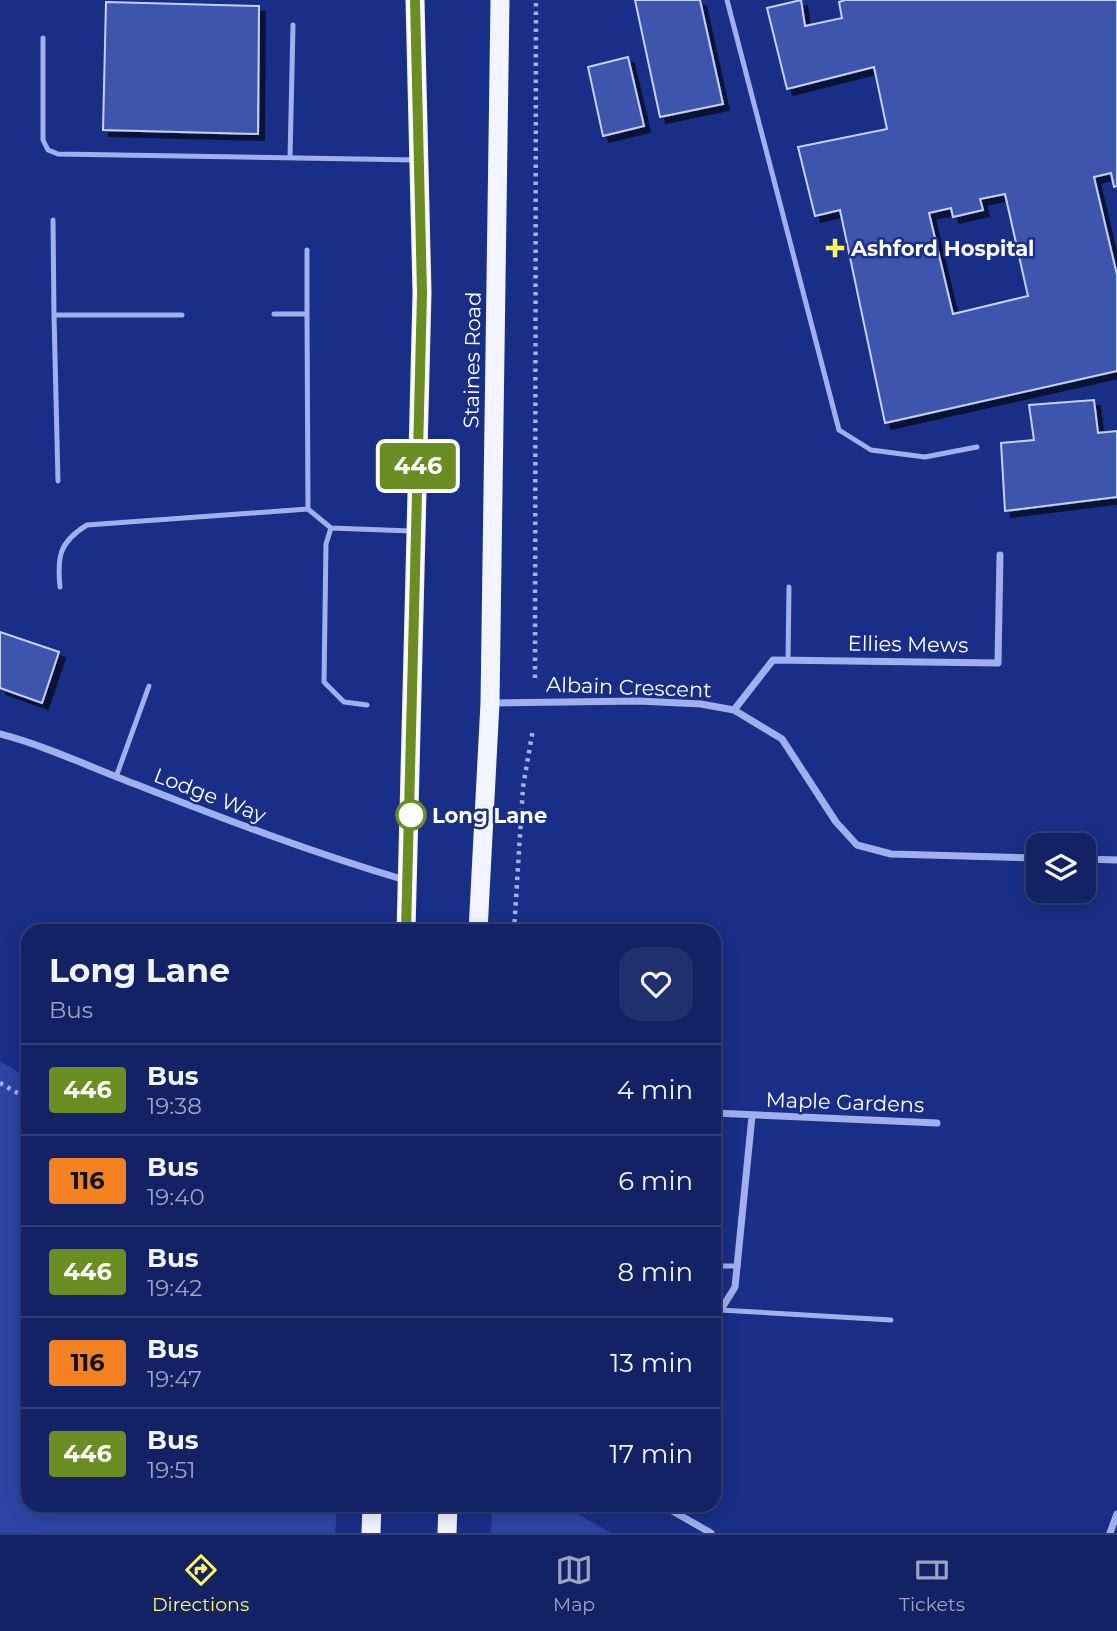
<!DOCTYPE html>
<style>
:root{--surface:#132264;--page:#202f6d;--text:#f1f3f6;--muted:#9da4bf;--line:#323f78;--accent:#fff75b}
body{margin:0;font-family:Montserrat,sans-serif;background:var(--page);color:var(--text);height:100vh;display:flex;flex-direction:column;font-size:26px;white-space:nowrap}
*{box-sizing:border-box;margin:0}
p{font-size:23px;color:var(--muted)}
.icon{flex:none;width:38px;height:38px;fill:none;stroke:currentColor;stroke-width:2;stroke-linecap:round;stroke-linejoin:round}
.map{position:relative;flex:1;overflow:hidden}
.details{position:absolute;left:21px;top:924px;width:700px;height:588px;display:flex;flex-direction:column;background:var(--surface);border-radius:21px;box-shadow:0 4px 18px #0003,0 0 0 2px var(--line)}
.details>*{flex:none}
.badge{padding:0 14px;border-radius:5px;font-size:24px;line-height:46px}
.buttons{position:absolute;left:1026px;top:833px;display:grid;gap:14px}
.buttons a{display:grid;place-items:center;width:70px;height:70px;border-radius:14px;background:var(--surface);box-shadow:0 4px 18px #0003,0 0 0 2px var(--line);font-size:35px}
.map>.badge{position:absolute;translate:-50% -50%;box-shadow:0 0 0 4px #fff}
.round{display:grid;place-items:center;flex:none;width:74px;height:74px;border-radius:21px;background:var(--page)}
.overview{display:flex;align-items:center;justify-content:space-between;height:119px;padding:0 28px}
h1{font-size:33px;font-weight:700;line-height:52px}
ul{padding:0;list-style:none}
li{display:flex;align-items:center;gap:21px;height:91px;padding:0 28px;border-top:2px solid var(--line)}
li div{flex:1}
li b{display:block;font-size:26px}
li em{font-style:normal}
li .badge{min-width:77px;font-weight:700;text-align:center}
.tab-bar{display:flex;justify-content:space-around;align-items:center;height:98px;border-top:2px solid var(--line);background:var(--surface);font-size:19px;color:var(--muted)}
.tab-bar a{display:grid;justify-items:center;gap:4px}
.tab-bar .on{color:var(--accent)}
.map>svg:first-child{display:block}
</style>
<div class="map">
<svg width="1117" height="1533" viewBox="0 0 1117 1533">
<defs>
<filter id="shadow"><feDropShadow dx="6" dy="6" stdDeviation="0" flood-color="#0009"/></filter>
</defs>
<rect width="100%" height="100%" fill="#192e86"/>
<path fill="#2c45a4" d="M0,1061L28,1078V1505H337L335,1533H0Z
M492,1505H562L611,1533H491Z"/>
<path fill="#3e54ad" stroke="#c5d0f9" stroke-width="2" fill-rule="evenodd" filter="url(#shadow)" d="M635,0H700L723,104L660,117Z
M801,0L805,26L842,18L839,2L845,0H1117V186L1114,187L1111,173L1094,177L1117,275V371L885,423L840,210L815,216L798,147L887,129L874,67L787,89L767,8ZM1005,194L1028,296L953,314L929,213L951,208L953,217L983,210L980,199Z
M106,2L259,6L258,134L103,130Z
M628,57L644,126L603,136L588,67Z
M1094,400L1098,433L1117,431V497L1005,511L1001,443L1034,440L1029,405Z
M0,632L59,652L42,703L0,688Z"/>
<g fill="none" stroke-linecap="round" stroke-linejoin="round">
<path stroke="#a0b0ec" stroke-width="4.5" stroke-dasharray="3.5 5" stroke-linecap="butt" d="M535,678L536,0
M514,931L523,787L533,729
M0,1083L28,1099"/>
<path stroke="#a0b0ec" stroke-width="5" d="M727,0L839,430L871,450L925,457L977,447
M43,38V140L48,150L58,154L416,160
M290,158L293,25
M53,220L54,315
M274,314H307L308,509L331,528L411,531
M307,314V250
M58,481L54,315H182
M331,528L326,544L324,682L344,702L367,705
M60,587C57,557 59,542 87,525L308,509
M788,660L789,587
M116,777L149,686
M714,1266H738
M720,1310L891,1320"/>
<path stroke="#a0b0ec" stroke-width="7" d="M491,703L639,701L701,704L734,710L782,739L836,822L857,845L891,854L1038,858
M734,710L773,660L998,663L1000,555
M0,734C46,746 90,767 135,784C224,819 313,853 405,880
M1083,859L1117,860
M714,1113L937,1123
M714,1321L735,1287L752,1116
M662,1505L711,1533
M1110,1533L1117,1514"/>
<path stroke="#f2f4ff" stroke-width="19" d="M406,931L422,293L415,0
M478,931L490,703L500,0
M371,1533L372,1505
M447,1533L448,1505"/>
</g>
<g fill="none" stroke-linecap="round" stroke-linejoin="round">
<defs>
<path id="line" d="M406,931L422,293L415,0"/>
</defs>
<use href="#line" stroke="#fff" stroke-width="16"/>
<use href="#line" stroke="#6b8e23" stroke-width="10"/>
</g>
<path fill="#fff75b" stroke="#192e86" stroke-width="2.5" d="M831.5 237.5h7v7h7v7h-7v7h-7v-7h-7v-7h7z"/>
<circle fill="#fff" stroke="#6b8e23" stroke-width="3.5" cx="411" cy="815" r="14"/>
<g text-anchor="middle" dominant-baseline="central" stroke-width="5" stroke-linejoin="round" paint-order="stroke">
<g font-size="21" font-weight="bold" fill="#fff" stroke="#192e86" text-anchor="start">
<text x="851" y="248">Ashford Hospital</text>
</g>
<g font-size="21" fill="#fff" stroke="#192e86">
<text transform="translate(472 360) rotate(-89)">Staines Road</text>
<text transform="translate(908 644) rotate(1)">Ellies Mews</text>
<text transform="translate(629 687) rotate(2)">Albain Crescent</text>
<text transform="translate(210 795) rotate(21)">Lodge Way</text>
<text transform="translate(845 1102) rotate(2)">Maple Gardens</text>
</g>
<g font-size="21" font-weight="bold" fill="#fff" stroke="#192e86" text-anchor="start">
<text x="432" y="815">Long Lane</text>
</g>
</g>
</svg>
<div class="buttons">
<a><svg class="icon" aria-label="layers" viewBox="0 0 24 24"><path d="M12 4l9 5-9 5-9-5zM3 14l9 5 9-5"/></svg></a>
</div>
<b class="badge" style="left:418px;top:466px;background:#6b8e23;color:#fff">446</b>
<section class="details">
<div class="overview"><div><h1>Long Lane</h1><p>Bus</p></div><a class="round"><svg class="icon" aria-label="heart" viewBox="0 0 24 24"><path d="M12 20l-8-8c-3-5 5-10 8-4 3-6 11-1 8 4z"/></svg></a></div>
<ul>
<li><span class="badge" style="background:#6b8e23;color:#fff">446</span><div><b>Bus</b><p>19:38</p></div><em>4 min</em></li>
<li><span class="badge" style="background:#f58220;color:#111">116</span><div><b>Bus</b><p>19:40</p></div><em>6 min</em></li>
<li><span class="badge" style="background:#6b8e23;color:#fff">446</span><div><b>Bus</b><p>19:42</p></div><em>8 min</em></li>
<li><span class="badge" style="background:#f58220;color:#111">116</span><div><b>Bus</b><p>19:47</p></div><em>13 min</em></li>
<li><span class="badge" style="background:#6b8e23;color:#fff">446</span><div><b>Bus</b><p>19:51</p></div><em>17 min</em></li>
</ul>
</section>
</div>
<nav class="tab-bar">
<a class="on"><svg class="icon" aria-label="directions" viewBox="0 0 24 24"><path d="M12 3l9 9-9 9-9-9zM9 14v-3h6M13 9l2 2-2 2"/></svg>Directions</a>
<a><svg class="icon" aria-label="map" viewBox="0 0 24 24"><path d="M3 6l6-2 6 2 6-2v14l-6 2-6-2-6 2zM9 4v14M15 6v14"/></svg>Map</a>
<a><svg class="icon" aria-label="tickets" viewBox="0 0 24 24"><path d="M3 7h18v10H3zM15 7v10"/></svg>Tickets</a>
</nav>
